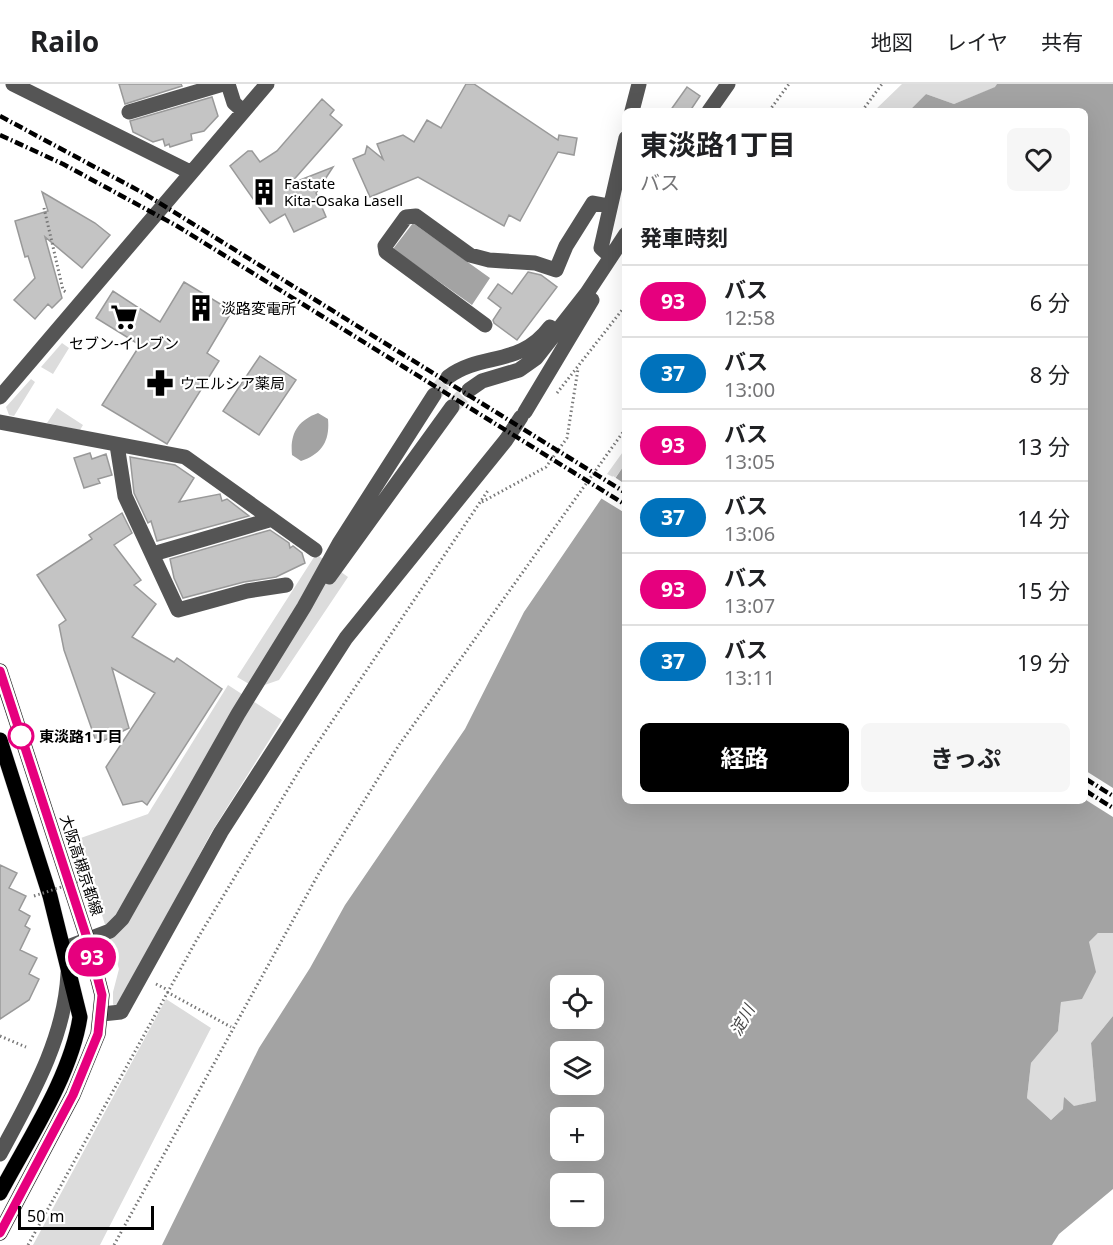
<!DOCTYPE html>
<html lang="ja">
<meta charset="utf-8">
<style>
:root{--surface:#fff;--page:#f6f6f6;--text:#202124;--muted:#757577;--line:#e0e0e0;--accent:#000}
body{margin:0;font-family:"Noto Sans","Noto Sans JP",sans-serif;background:var(--page);color:var(--text);height:100vh;display:flex;flex-direction:column;font-size:22px;white-space:nowrap}
*{box-sizing:border-box;margin:0}
p{font-size:20px;color:var(--muted)}
.icon{flex:none;width:33px;height:33px;fill:none;stroke:currentColor;stroke-width:2;stroke-linecap:round;stroke-linejoin:round}
.map{position:relative;flex:1;overflow:hidden}
.panel{position:absolute;left:622px;top:24px;width:466px;height:696px;display:flex;flex-direction:column;background:var(--surface);border-radius:9px;box-shadow:0 6px 24px #0002}
.panel>*{flex:none}
.badge{padding:0 12px;border-radius:20px;font-size:21px;line-height:39px}
.controls{position:absolute;left:550px;top:891px;display:grid;gap:12px}
.controls a{display:grid;place-items:center;width:54px;height:54px;border-radius:9px;background:var(--surface);box-shadow:0 6px 24px #0002;font-size:30px}
.scale{position:absolute;left:18px;bottom:15px;width:136px;box-sizing:border-box;padding-left:6px;border:3px solid #000;border-top:0;font-size:16px;line-height:21px;white-space:nowrap;color:#000;-webkit-text-stroke:4px #fff;paint-order:stroke}
.map>.badge{position:absolute;translate:-50% -50%;box-shadow:0 0 0 3px #fff}
h2{padding:0 18px;font-size:22px;line-height:54px}
.round{display:grid;place-items:center;flex:none;width:63px;height:63px;border-radius:9px;background:var(--page)}
.summary{display:flex;align-items:center;justify-content:space-between;height:102px;padding:0 18px}
h1{font-size:28px;font-weight:700;line-height:45px}
.primary-button{display:flex;gap:12px;margin-top:auto;padding:12px 18px}
.primary-button a{flex:1;height:69px;border-radius:9px;background:var(--accent);color:#fff;font-size:24px;font-weight:700;line-height:69px;text-align:center}
.primary-button a+a{background:var(--page);color:var(--text)}
ul{padding:0;list-style:none}
li{display:flex;align-items:center;gap:18px;height:72px;padding:0 18px;border-top:2px solid var(--line)}
li div{flex:1}
li b{display:block;font-size:22px}
li em{font-style:normal}
li .badge{min-width:66px;font-weight:700;text-align:center}
header{display:flex;align-items:center;gap:36px;box-sizing:border-box;height:84px;padding:0 30px;background:var(--surface);border-bottom:2px solid var(--line)}
header strong{font-size:28px}
nav{display:flex;gap:33px;margin-inline-start:auto;font-size:21px}
.map>svg:first-child{display:block}
</style>
<header>
<strong>Railo</strong>
<nav><a>地図</a><a>レイヤ</a><a>共有</a></nav>
</header>
<div class="map">
<svg width="1113" height="1161" viewBox="0 0 1113 1161">
<rect width="100%" height="100%" fill="#fff"/>
<path fill="#dcdcdc" d="M902,0H997L996,3L954,20L926,10L909,27H874Z
M62,259L69,264L53,290L41,283Z
M31,295L35,298L14,332L9,331L6,323Z
M57,324L83,341L80,346L47,339Z
M625,365V380L615,394L607,390Z
M316,470L348,493L279,596L256,604L237,593Z
M228,601L282,636L211,749L117,926L113,920V908L119,885L78,755L148,730Z
M1098,849H1113V932L1091,959L1096,1017L1063,1025L1051,1036L1027,1014L1031,979L1058,947L1061,918L1089,858Z
M166,915L211,944L100,1161H33Z"/>
<path fill="#a3a3a3" fill-rule="evenodd" d="M997,0H1113V849H1098L1089,858L1096,888L1082,915L1061,918L1058,947L1031,979L1027,1014L1051,1036L1063,1025L1064,1013L1074,1022L1096,1017L1091,959L1113,932V1105L1059,1150L1052,1161H162L259,964L310,884L345,821L465,645L524,528L625,380L626,717H1086V27H909L926,10L954,20L995,3ZM561,902H594V934H561ZM561,968H594V1000H561ZM561,1034H594V1066H561ZM561,1100H594V1132H561Z
M413,139L490,194L472,221L393,165Z
M318,329L328,335C330,357 322,370 301,377L292,371C290,350 297,337 318,329Z"/>
<path fill="#fff" d="M613,392L625,400V429L599,413Z
M1086,687L1113,704V733L1086,716Z"/>
<path fill="#c4c4c4" stroke="#999" stroke-width="1.5" d="M119,0H181L182,2L125,20Z
M466,0H474L558,56L559,51L577,54L574,71L558,68L520,137L509,131L504,142L418,93L370,113L353,75L365,70L367,62L383,75L377,60L403,51L414,58L427,36L441,44Z
M687,3L700,12L690,27H670Z
M212,13L218,32L204,47L191,50L192,56L170,63L169,60L165,62L163,55L153,58L133,48L130,37Z
M322,15L334,26L330,31L342,41L290,100L333,83L316,109L326,133L294,148L285,130L270,139L230,82L248,67H252L260,78L277,67Z
M42,108L95,139L110,151L82,184L45,153L62,214L52,224L48,220L35,235L14,216L35,194L28,172L25,173L15,137L48,127Z
M528,188L541,191L557,203L517,256L494,239L493,236L501,224L488,214L498,200L512,210Z
M184,198L232,227L207,269L219,277L167,360L102,321L140,261L96,234L113,207L160,238Z
M260,272L296,296L259,351L223,327Z
M90,369L92,375L106,370L112,391L98,395L100,399L84,404L74,374Z
M130,373L175,381L194,394L179,418L220,410L222,417L227,415L249,432L157,457L151,437L148,439L134,409Z
M122,429L132,449L114,461L141,496L134,501L156,520L132,553L174,578L177,574L222,605L147,721L142,717L123,721L106,683L155,609L112,584L129,644L97,660L64,566L59,541L66,536L37,491L92,455L89,451Z
M270,446L289,459L290,464L293,462L302,469L305,479L276,493L244,498L183,514L174,494L170,475Z
M0,781L17,789L9,804L26,812L19,826L30,832L25,842L30,845L20,866L37,874L29,890L39,895L29,916L0,935Z"/>
<g fill="none" stroke-linecap="round" stroke-linejoin="round">
<path stroke="#d9d9d9" stroke-width="15" stroke-dasharray="15 8" stroke-linecap="butt" d="M434,311L448,293
M452,323L469,306"/>
<defs>
<path id="major" d="M0,587L88,857L102,911L98,950L73,1011L0,1149
M0,656L50,812L80,933C71,992 28,1056 0,1109"/>
</defs>
<use href="#major" stroke="#dbdbdb" stroke-width="16"/>
<path stroke="#777" stroke-width="3" stroke-dasharray="1.5 3" stroke-linecap="butt" d="M769,27L789,0
M862,27L882,0
M44,124L63,206L67,209
M557,309L626,221
M482,418L546,383L567,354L578,285
M156,900L168,906
M167,908L231,943
M0,952L26,963
M28,1161L196,857L302,682L489,405
M114,1161L319,789L399,661L626,344"/>
<path stroke="#555" stroke-width="15" d="M13,0L190,88
M228,0L234,19L243,27
M632,27L639,0
M709,27L728,0
M129,28L223,0
M610,172L601,164L626,54
M485,241L386,168L385,162L406,133L416,132L470,171L489,176L535,179L556,186L566,162L593,119L609,122
M448,293C482,268 520,283 550,243
M469,306L482,297L519,286L536,274L587,209L626,150
M0,313L267,0
M525,328L592,216
M0,338L185,373L315,466
M117,361L125,412L178,526L247,507L286,501
M153,470L269,436
M329,493L452,323
M65,864L110,847L122,835L238,630L304,523L340,458L434,311
M102,930L121,928L221,748L346,554L506,356L521,333
M0,1070C30,1014 65,955 68,889"/>
<use href="#major" stroke="#000" stroke-width="15"/>
<path stroke="#000" stroke-width="4.5" stroke-dasharray="9 3 1.5 3" stroke-linecap="butt" d="M0,32L145,110L626,409
M0,51L63,80L177,142L626,421
M1086,695L1113,712
M1086,707L1113,724"/>
<path stroke="#777" stroke-width="3" stroke-dasharray="1.5 3" stroke-linecap="butt" d="M34,812L83,796"/>
</g>
<g fill="none" stroke-linecap="round" stroke-linejoin="round">
<defs>
<path id="line" d="M0,587L88,857L102,911L98,950L73,1011L0,1149"/>
</defs>
<use href="#line" stroke="#fff" stroke-width="14"/>
<use href="#line" stroke="#e6007e" stroke-width="9"/>
</g>
<defs>
<symbol id="building-bare" viewBox="-9 -9 18 18"><path d="M-4-6H4V6H1V3H-1V6H-4ZM-2.5-4.3h1.7v1.8h-1.7ZM.8-4.3h1.7v1.8H.8ZM-2.5-1h1.7V.8h-1.7ZM.8-1h1.7V.8H.8Z" fill="#000" stroke="#fff" stroke-width="2.5" paint-order="stroke"/></symbol>
<symbol id="supermarket-bare" viewBox="-9 -9 18 18"><path d="M-6-5.5h2.5l.6 2H6L4.5 2H-2.5L-4.4-4H-6ZM-1.5 3.2a1.3 1.3 0 1 0 .1 0ZM3 3.2a1.3 1.3 0 1 0 .1 0Z" fill="#000" stroke="#fff" stroke-width="2.5" paint-order="stroke"/></symbol>
<symbol id="pharmacy-bare" viewBox="-9 -9 18 18"><path d="M-2-6h4v4h4v4h-4v4h-4v-4h-4v-4h4Z" fill="#000" stroke="#fff" stroke-width="2.5" paint-order="stroke"/></symbol>
</defs>
<g fill-rule="evenodd">
<use href="#building-bare" x="245" y="89" width="38" height="38"/>
<use href="#building-bare" x="182" y="205" width="38" height="38"/>
<use href="#supermarket-bare" x="105" y="214" width="38" height="38"/>
<use href="#pharmacy-bare" x="141" y="280" width="38" height="38"/>
</g>
<circle fill="#fff" stroke="#e6007e" stroke-width="3" cx="21" cy="652" r="12"/>
<g text-anchor="middle" dominant-baseline="central" stroke-width="4.5" stroke-linejoin="round" paint-order="stroke">
<g font-size="15" fill="#000" stroke="#fff" text-anchor="start">
<text x="284" y="99">Fastate<tspan x="284" dy="17">Kita-Osaka Lasell</tspan></text>
<text x="221" y="224">淡路変電所</text>
<text x="124" y="259" text-anchor="middle">セブン-イレブン</text>
<text x="180" y="299">ウエルシア薬局</text>
</g>
<g font-size="15" font-weight="bold" fill="#000" stroke="#fff" text-anchor="start">
<text x="39" y="652">東淡路1丁目</text>
</g>
<g font-size="15" fill="#000" stroke="#fff">
<text transform="translate(82 781) rotate(72)">大阪高槻京都線</text>
</g>
<g font-size="16" font-style="italic" fill="#444" stroke="#fff">
<text transform="translate(742 936) rotate(-61)">淀川</text>
</g>
</g>
</svg>
<div class="controls">
<a><svg class="icon" aria-label="locate" viewBox="0 0 24 24"><circle cx="12" cy="12" r="6"/><path d="M12 2v4M12 18v4M2 12h4M18 12h4"/></svg></a>
<a><svg class="icon" aria-label="layers" viewBox="0 0 24 24"><path d="M12 4l9 5-9 5-9-5zM3 14l9 5 9-5"/></svg></a>
<a>+</a>
<a>−</a>
</div>
<div class="scale">50 m</div>
<b class="badge" style="left:92px;top:873px;background:#e6007e;color:#fff">93</b>
<section class="panel">
<div class="summary"><div><h1>東淡路1丁目</h1><p>バス</p></div><a class="round"><svg class="icon" aria-label="heart" viewBox="0 0 24 24"><path d="M12 20l-8-8c-3-5 5-10 8-4 3-6 11-1 8 4z"/></svg></a></div>
<h2>発車時刻</h2>
<ul>
<li><span class="badge" style="background:#e6007e;color:#fff">93</span><div><b>バス</b><p>12:58</p></div><em>6 分</em></li>
<li><span class="badge" style="background:#0072bc;color:#fff">37</span><div><b>バス</b><p>13:00</p></div><em>8 分</em></li>
<li><span class="badge" style="background:#e6007e;color:#fff">93</span><div><b>バス</b><p>13:05</p></div><em>13 分</em></li>
<li><span class="badge" style="background:#0072bc;color:#fff">37</span><div><b>バス</b><p>13:06</p></div><em>14 分</em></li>
<li><span class="badge" style="background:#e6007e;color:#fff">93</span><div><b>バス</b><p>13:07</p></div><em>15 分</em></li>
<li><span class="badge" style="background:#0072bc;color:#fff">37</span><div><b>バス</b><p>13:11</p></div><em>19 分</em></li>
</ul>
<div class="primary-button"><a>経路</a><a>きっぷ</a></div>
</section>
</div>
